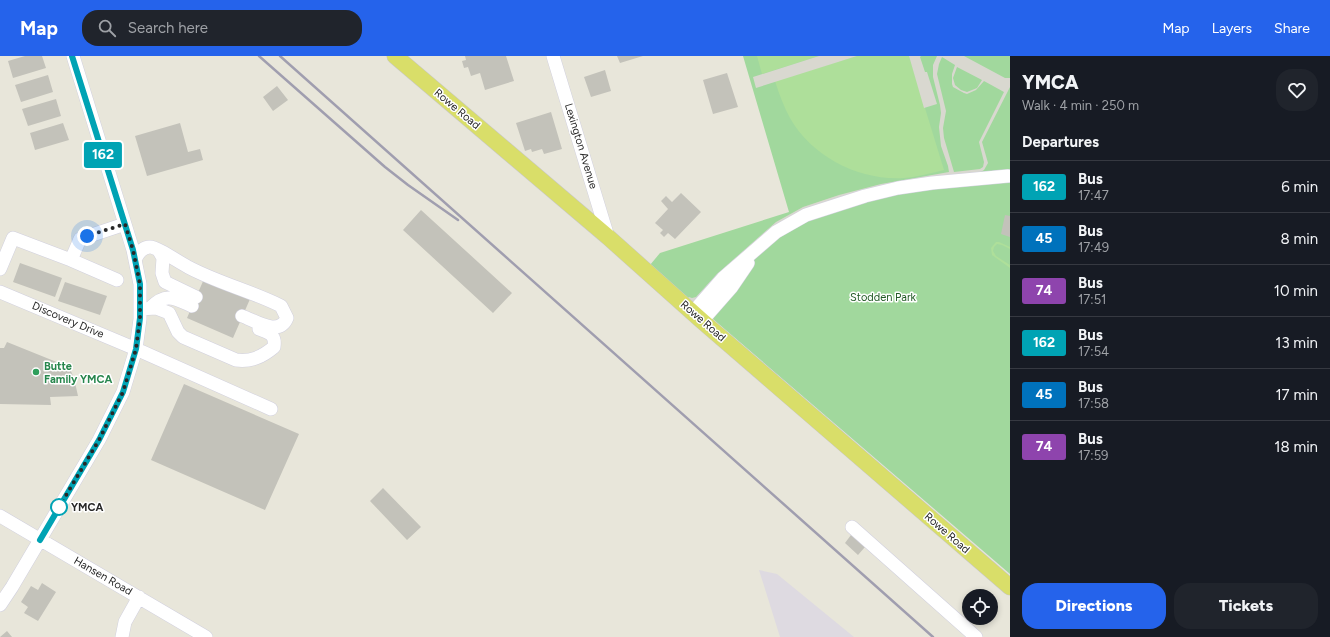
<!DOCTYPE html>
<meta charset="utf-8">
<style>
:root{--surface:#171b24;--page:#20242c;--text:#f1f3f6;--muted:#9ea1a6;--line:#363941;--accent:#2563eb}
body{margin:0;font-family:Figtree,sans-serif;background:var(--page);color:var(--text);height:100vh;display:flex;flex-direction:column;font-size:15px;white-space:nowrap}
*{box-sizing:border-box;margin:0}
p{font-size:13px;color:var(--muted)}
.icon{flex:none;width:22px;height:22px;fill:none;stroke:currentColor;stroke-width:2;stroke-linecap:round;stroke-linejoin:round}
.map{position:relative;flex:1;overflow:hidden}
.details{display:flex;flex-direction:column;background:var(--surface);width:320px}
.details>*{flex:none}
.badge{padding:0 8px;border-radius:3px;font-size:14px;line-height:26px}
.fabs{position:absolute;left:962px;top:533px;display:grid;gap:8px}
.fabs a{display:grid;place-items:center;width:36px;height:36px;border-radius:50%;background:var(--surface);box-shadow:0 2px 6px #0003;font-size:20px}
.you{position:absolute;width:20px;height:20px;margin:-10px;border:3px solid #fff;border-radius:50%;background:#1a73e8;box-shadow:0 0 0 6px #1a73e833}
.map>.badge{position:absolute;translate:-50% -50%;box-shadow:0 0 0 2px #fff}
h2{padding:0 12px;font-size:15px;line-height:36px}
.round{display:grid;place-items:center;flex:none;width:42px;height:42px;border-radius:16px;background:var(--page)}
.overview{display:flex;align-items:center;justify-content:space-between;height:68px;padding:0 12px}
h1{font-size:19px;font-weight:800;line-height:30px}
.action{display:flex;gap:8px;margin-top:auto;padding:8px 12px}
.action a{flex:1;height:46px;border-radius:16px;background:var(--accent);color:#fff;font-size:16px;font-weight:800;line-height:46px;text-align:center}
.action a+a{background:var(--page);color:var(--text)}
ul{padding:0;list-style:none}
li{display:flex;align-items:center;gap:12px;height:52px;padding:0 12px;border-top:1px solid var(--line)}
li div{flex:1}
li b{display:block;font-size:15px}
li em{font-style:normal}
li .badge{min-width:44px;font-weight:700;text-align:center}
header{display:flex;align-items:center;gap:24px;box-sizing:border-box;height:56px;padding:0 20px;background:var(--accent);color:#fff}
header strong{font-size:19px}
nav{display:flex;gap:22px;margin-inline-start:auto;font-size:14px}
.search{width:280px;height:36px;background:var(--page);display:flex;align-items:center;gap:10px;box-sizing:border-box;padding:0 14px;border-radius:16px;color:var(--muted);font-size:15px}
main{display:flex;flex:1;min-height:0}
.map>svg:first-child{display:block}
</style>
<header>
<strong>Map</strong>
<div class="search"><svg class="icon" aria-label="search" viewBox="0 0 24 24"><circle cx="10" cy="10" r="6"/><path d="M15 15l6 6"/></svg>Search here</div>
<nav><a>Map</a><a>Layers</a><a>Share</a></nav>
</header>
<main>
<div class="map">
<svg width="1010" height="581" viewBox="0 0 1010 581">
<rect width="100%" height="100%" fill="#e8e6da"/>
<path fill="#dedae1" d="M759,514L777,518L854,581H780Z"/>
<path fill="#a1d89d" d="M743,0H1010V518L650,209L660,197L789,156Z"/>
<path fill="#aedf9a" d="M757,0H819L762,18Z
M857,0H909L944,114C931,117 918,121 904,122C860,125 812,101 790,62C784,51 779,38 775,25Z
M996,186H999L1010,191V193L1002,189L997,188L994,191L993,195L996,200L1010,209V212L992,199L991,192Z"/>
<path fill="#d9d8d0" fill-rule="evenodd" d="M819,0H857L756,32L753,21Z
M909,0H921L920,1L925,16H927L937,48L924,52Z
M937,0H964L1005,22H1010V31L982,86L988,107L984,114L979,117L816,150L694,245H691L688,242L689,241L692,242L696,241L717,218L776,166L803,151L839,139L881,128L949,116L948,110L941,90L939,71L941,57L940,49L933,21V9ZM942,1L955,9L952,18V28L953,31L964,37L967,38L976,34L984,25L1004,36L979,86L984,106L983,111L980,113L954,116L944,82L943,72L946,55L937,18L939,8ZM957,11L982,24L977,32L967,36L961,34L955,29L953,22Z"/>
<path fill="#c3c2ba" d="M25,0H42L46,12L13,22L8,5Z
M465,0H506L514,25L485,34L480,17L471,20L468,11L464,12L462,5L466,4Z
M617,0H643L620,7Z
M605,14L611,35L591,41L584,21Z
M727,17L738,51L713,58L703,24Z
M48,19L53,36L21,46L15,29Z
M277,30L288,44L273,55L263,41Z
M56,43L61,60L28,70L22,53Z
M551,56L562,93L544,98L542,93L532,96L531,93L525,95L516,67Z
M63,67L69,84L35,94L30,77Z
M180,67L188,96L200,93L203,104L147,120L135,80Z
M681,137L701,156L675,183L668,177L664,181L660,177L663,174L655,167L668,153L661,145L666,140L672,146Z
M421,154L512,237L493,257L403,174Z
M1005,159L1010,160V181L1001,178Z
M20,207L62,222L55,241L13,226Z
M204,223L250,243L233,282L187,262Z
M65,226L107,240L100,259L58,245Z
M7,286L69,311L74,322L78,340L50,341L51,349L0,348V292H4Z
M184,328L299,378L265,454L151,404Z
M383,432L421,471L407,484L370,445Z
M851,479L865,491L858,499L845,487Z
M42,527L56,536L38,565L24,557L28,551L21,546L31,530L38,534Z
M7,575L12,581H0Z"/>
<g fill="none" stroke-linecap="round" stroke-linejoin="round">
<defs>
<path id="minor" d="M553,0L608,181
M159,195L163,202L162,217L165,226L196,241
M135,204C138,197 142,191 150,191C157,191 180,207 188,211C218,227 251,235 281,250L287,262C279,281 256,265 242,260
M0,213L13,182L71,204
M117,224L71,204L80,183L125,168
M0,236L136,293L271,353
M150,252C166,236 174,242 192,250
M140,253L156,252L169,257L178,276L183,281L236,304C251,306 262,301 274,291C276,278 269,277 259,273
M693,256L723,222L776,176L806,159L865,140L898,132L932,127L1008,120
M702,265L731,232L748,207
M0,460L206,581
M852,471L976,581
M0,549L12,531L99,384L123,336L136,293L140,263V228L133,194L73,0
M122,581L125,566L139,541"/>
<path id="major" d="M395,0L608,181L702,265L1010,531"/>
</defs>
<use href="#minor" stroke="#d1d0de" stroke-width="14"/>
<use href="#major" stroke="#c7c7c7" stroke-width="17"/>
<use href="#minor" stroke="#fff" stroke-width="13"/>
<use href="#major" stroke="#d9de69" stroke-width="16"/>
<path stroke="#a09eaf" stroke-width="2.5" d="M259,0L385,111L408,129L458,164
M280,0L933,581"/>
</g>
<g fill="none" stroke-linecap="round" stroke-linejoin="round">
<defs>
<path id="line" d="M40,484L99,384L123,336L136,293L140,262V228L133,194L72,0"/>
</defs>
<use href="#line" stroke="#fff" stroke-width="9"/>
<use href="#line" stroke="#00a3b4" stroke-width="6"/>
<path stroke="#272727" stroke-width="4" stroke-dasharray="0 7.2" d="M59,451L99,384L123,336L136,293L140,262V228L133,194L125,168L87,180"/>
</g>
<circle fill="#2e9e5b" stroke="#fff" stroke-width="1.5" cx="36" cy="316" r="4"/>
<circle fill="#fff" stroke="#00a3b4" stroke-width="2" cx="59" cy="451" r="8"/>
<g text-anchor="middle" dominant-baseline="central" stroke-width="3" stroke-linejoin="round" paint-order="stroke">
<g font-size="11" fill="#272727" stroke="#fff">
<text transform="translate(457 53) rotate(40)">Rowe Road</text>
<text transform="translate(581 90) rotate(73)">Lexington Avenue</text>
<text transform="translate(68 264) rotate(23)">Discovery Drive</text>
<text transform="translate(703 265) rotate(41)">Rowe Road</text>
<text transform="translate(947 477) rotate(41)">Rowe Road</text>
<text transform="translate(103 520) rotate(30)">Hansen Road</text>
</g>
<g font-size="11" fill="#225a25" stroke="#fff">
<text x="883" y="241">Stodden Park</text>
</g>
<g font-size="11" font-weight="bold" fill="#27864d" stroke="#fff" text-anchor="start">
<text x="44" y="310">Butte<tspan x="44" dy="13">Family YMCA</tspan></text>
</g>
<g font-size="11" font-weight="bold" fill="#272727" stroke="#fff" text-anchor="start">
<text x="71" y="451">YMCA</text>
</g>
</g>
</svg>
<div class="fabs">
<a><svg class="icon" aria-label="locate" viewBox="0 0 24 24"><circle cx="12" cy="12" r="6"/><path d="M12 2v4M12 18v4M2 12h4M18 12h4"/></svg></a>
</div>
<div class="you" style="left:87px;top:180px"></div>
<b class="badge" style="left:103px;top:99px;background:#00a3b4;color:#fff">162</b>
</div>
<section class="details">
<div class="overview"><div><h1>YMCA</h1><p>Walk · 4 min · 250 m</p></div><a class="round"><svg class="icon" aria-label="heart" viewBox="0 0 24 24"><path d="M12 20l-8-8c-3-5 5-10 8-4 3-6 11-1 8 4z"/></svg></a></div>
<h2>Departures</h2>
<ul>
<li><span class="badge" style="background:#00a3b4;color:#fff">162</span><div><b>Bus</b><p>17:47</p></div><em>6 min</em></li>
<li><span class="badge" style="background:#0072bc;color:#fff">45</span><div><b>Bus</b><p>17:49</p></div><em>8 min</em></li>
<li><span class="badge" style="background:#8e44ad;color:#fff">74</span><div><b>Bus</b><p>17:51</p></div><em>10 min</em></li>
<li><span class="badge" style="background:#00a3b4;color:#fff">162</span><div><b>Bus</b><p>17:54</p></div><em>13 min</em></li>
<li><span class="badge" style="background:#0072bc;color:#fff">45</span><div><b>Bus</b><p>17:58</p></div><em>17 min</em></li>
<li><span class="badge" style="background:#8e44ad;color:#fff">74</span><div><b>Bus</b><p>17:59</p></div><em>18 min</em></li>
</ul>
<div class="action"><a>Directions</a><a>Tickets</a></div>
</section>
</main>
